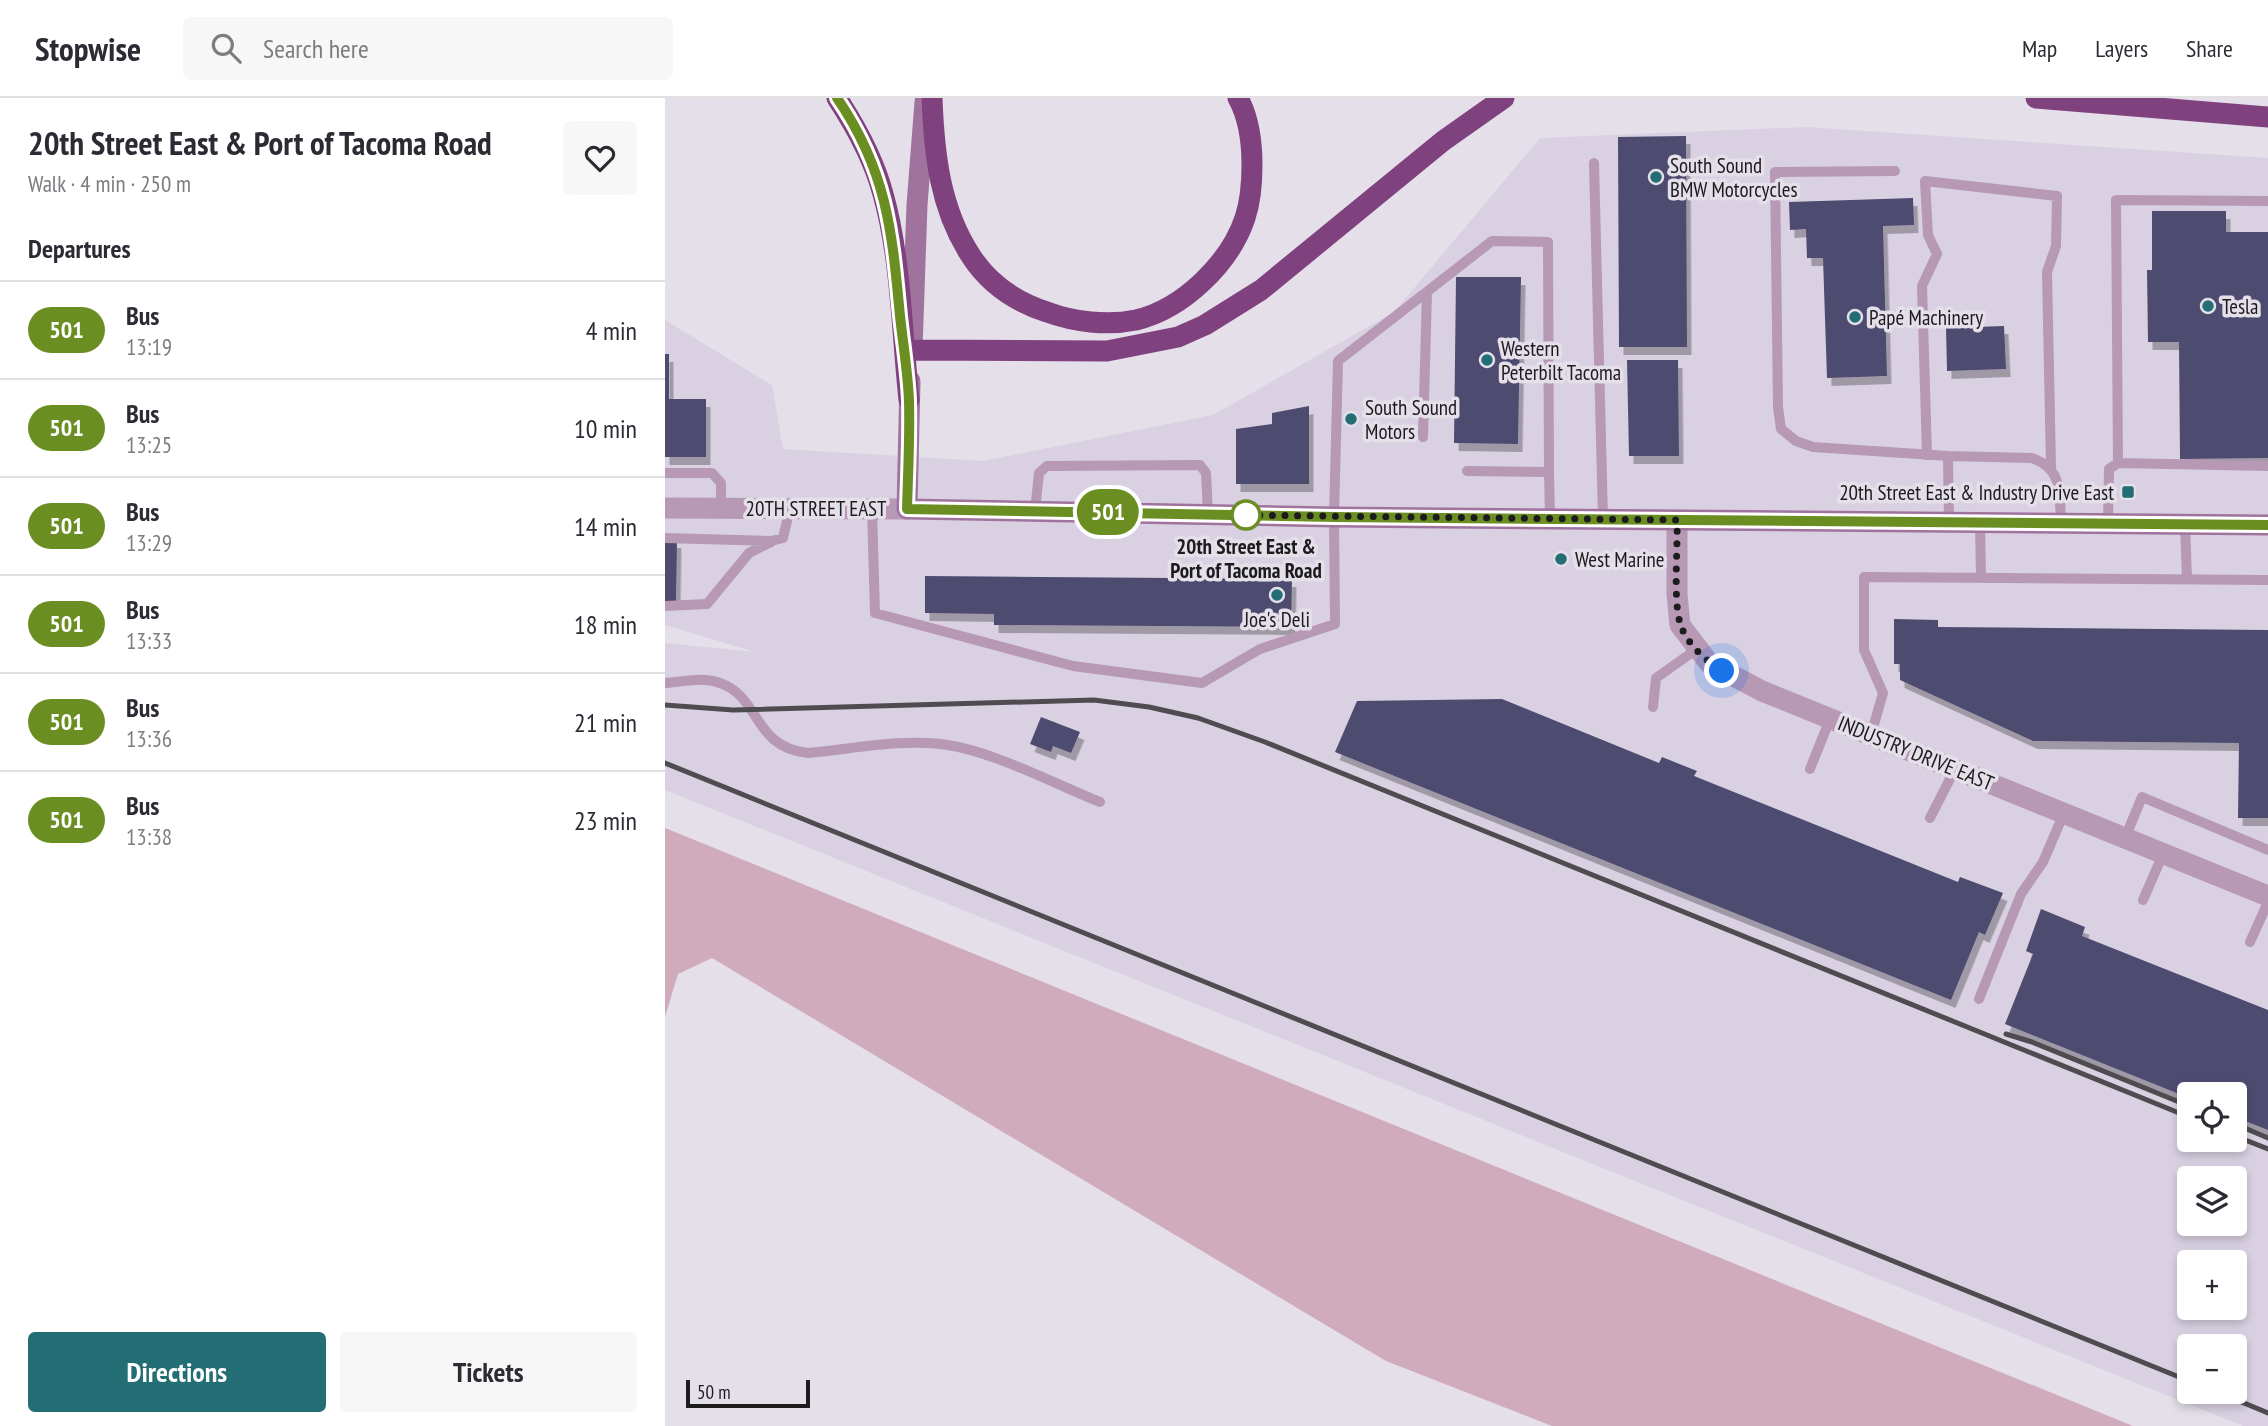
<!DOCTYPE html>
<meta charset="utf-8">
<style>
:root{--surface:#fff;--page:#f7f7f7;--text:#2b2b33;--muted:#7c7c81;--line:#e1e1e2;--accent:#236d75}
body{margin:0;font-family:"PT Sans Narrow",sans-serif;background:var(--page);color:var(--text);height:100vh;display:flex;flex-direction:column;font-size:26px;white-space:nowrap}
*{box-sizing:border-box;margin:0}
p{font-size:23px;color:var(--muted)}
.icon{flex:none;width:38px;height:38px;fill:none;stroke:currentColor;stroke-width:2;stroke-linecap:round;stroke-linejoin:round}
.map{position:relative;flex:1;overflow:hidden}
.panel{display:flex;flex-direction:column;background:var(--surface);width:665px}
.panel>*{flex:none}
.badge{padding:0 14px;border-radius:23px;font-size:24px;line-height:46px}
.controls{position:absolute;left:1512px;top:984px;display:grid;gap:14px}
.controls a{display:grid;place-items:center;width:70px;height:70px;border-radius:7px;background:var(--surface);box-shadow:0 4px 10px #0003;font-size:35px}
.scale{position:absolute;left:21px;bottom:18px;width:124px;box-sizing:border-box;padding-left:7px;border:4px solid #1c1b1e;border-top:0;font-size:19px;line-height:24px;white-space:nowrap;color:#1c1b1e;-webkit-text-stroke:5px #e4dfe9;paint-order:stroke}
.you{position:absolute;width:35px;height:35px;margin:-18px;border:5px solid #fff;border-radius:50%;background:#1a73e8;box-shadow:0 0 0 10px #1a73e833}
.map>.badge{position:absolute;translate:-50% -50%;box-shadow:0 0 0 4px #fff}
h2{padding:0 28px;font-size:26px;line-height:63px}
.round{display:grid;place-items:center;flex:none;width:74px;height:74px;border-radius:7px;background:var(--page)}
.overview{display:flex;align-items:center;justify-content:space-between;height:119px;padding:0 28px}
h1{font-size:33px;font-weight:700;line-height:52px}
.primary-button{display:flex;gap:14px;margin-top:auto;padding:14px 28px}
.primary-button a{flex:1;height:80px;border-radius:7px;background:var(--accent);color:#fff;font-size:28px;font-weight:700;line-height:80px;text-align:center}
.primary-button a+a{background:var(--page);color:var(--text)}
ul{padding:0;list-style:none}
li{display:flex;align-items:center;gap:21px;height:98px;padding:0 28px;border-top:2px solid var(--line)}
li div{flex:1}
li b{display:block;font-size:26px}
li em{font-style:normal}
li .badge{min-width:77px;font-weight:700;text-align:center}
header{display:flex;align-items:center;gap:42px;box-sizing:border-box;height:98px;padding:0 35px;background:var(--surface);border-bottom:2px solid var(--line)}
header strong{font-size:33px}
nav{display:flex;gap:38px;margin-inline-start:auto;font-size:24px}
.search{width:490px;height:63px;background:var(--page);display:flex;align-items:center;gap:18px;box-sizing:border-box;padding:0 24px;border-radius:7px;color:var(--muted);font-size:26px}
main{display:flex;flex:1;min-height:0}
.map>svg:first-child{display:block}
</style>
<header>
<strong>Stopwise</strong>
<div class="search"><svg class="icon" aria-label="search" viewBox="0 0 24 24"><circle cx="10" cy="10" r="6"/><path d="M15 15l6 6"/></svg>Search here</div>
<nav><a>Map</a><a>Layers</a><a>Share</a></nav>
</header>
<main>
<section class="panel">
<div class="overview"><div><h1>20th Street East &amp; Port of Tacoma Road</h1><p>Walk · 4 min · 250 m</p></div><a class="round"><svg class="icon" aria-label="heart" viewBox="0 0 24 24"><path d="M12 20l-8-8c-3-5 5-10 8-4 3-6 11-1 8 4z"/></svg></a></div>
<h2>Departures</h2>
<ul>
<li><span class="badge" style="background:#6b8e23;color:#fff">501</span><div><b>Bus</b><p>13:19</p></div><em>4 min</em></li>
<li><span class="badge" style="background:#6b8e23;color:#fff">501</span><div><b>Bus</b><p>13:25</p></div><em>10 min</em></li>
<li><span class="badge" style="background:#6b8e23;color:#fff">501</span><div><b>Bus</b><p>13:29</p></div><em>14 min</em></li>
<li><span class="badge" style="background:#6b8e23;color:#fff">501</span><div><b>Bus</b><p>13:33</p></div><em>18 min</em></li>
<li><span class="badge" style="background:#6b8e23;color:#fff">501</span><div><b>Bus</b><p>13:36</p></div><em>21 min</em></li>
<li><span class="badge" style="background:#6b8e23;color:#fff">501</span><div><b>Bus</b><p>13:38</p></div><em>23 min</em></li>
</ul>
<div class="primary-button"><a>Directions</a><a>Tickets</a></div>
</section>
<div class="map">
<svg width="1603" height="1328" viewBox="0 0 1603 1328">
<defs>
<filter id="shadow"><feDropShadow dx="4.5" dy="8" stdDeviation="0" flood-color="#0004"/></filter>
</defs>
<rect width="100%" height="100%" fill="#e4dfe9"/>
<path fill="#d9d1e2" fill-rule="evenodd" d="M1142,29L1603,60V1328H1578L0,692V545L90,554L0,527V222L107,287L118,351L318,363L548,317L729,214L875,40ZM1524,996H1570V1041H1524ZM1524,1080H1570V1125H1524ZM1524,1164H1570V1209H1524ZM1524,1248H1570V1293H1524Z"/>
<path fill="#d0abbc" d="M0,730L1468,1328H887L721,1263L47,860L13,876L0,919Z"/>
<path fill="#4e4b70" filter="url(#shadow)" d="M1021,38L1022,249H954L953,39Z
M1248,100L1249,127L1218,128L1222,278L1162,280L1158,160H1142L1141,131L1125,132L1124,104Z
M1487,113H1561V134H1603V360L1515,361L1514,244H1483L1482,172H1487Z
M791,179H856L853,346L789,345Z
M1339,228L1341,271L1282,273L1281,230Z
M0,256H4V301H41V359H0Z
M962,262H1013L1014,358H964Z
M644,308V386H571V331L607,326V315Z
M0,442H12L11,504H0Z
M260,478L627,481L626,529L329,527V516L260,515Z
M1229,521L1273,522V529L1603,532V720H1573L1574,645L1368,643L1235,582V566H1229Z
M837,601L994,665L997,659L1032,673L1029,678L1293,784L1295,779L1338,795L1320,837L1314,834L1286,902L670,654L692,603Z
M376,619L415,634L406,655L388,648L386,654L365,646Z
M1376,811L1420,829L1417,838L1603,912V1032L1570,1019V996H1524V1000L1340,926L1368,856L1361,853Z"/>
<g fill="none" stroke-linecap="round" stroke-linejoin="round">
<path stroke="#b798b5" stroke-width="10" d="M929,65L938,421
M1230,73L1110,74L1113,309L1116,331L1131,343L1148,349L1283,358L1284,424
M758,339L762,194
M1262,357L1257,188L1272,156L1263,137L1260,83L1392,98L1391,148L1382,174L1386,370
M1283,358L1367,360C1399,372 1394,395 1396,425
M1453,365L1451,102L1603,103
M802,373L884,374L885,421
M0,375H47L56,385V410
M207,411L210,515L408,568L537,585L595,551L670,526L669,419L673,263L827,143L883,144L884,374
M370,413L374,375L382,368L535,367L541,375L543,416
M1315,424L1316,478
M1443,425L1444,371L1453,365L1603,368
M1520,426L1522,481
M0,440L106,443L118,440L125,410
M0,508L42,506L84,455L106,444
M0,585C18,584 37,578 55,585C96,599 87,649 143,655C188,651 238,640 283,647C329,654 390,686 435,704
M988,609L991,580L1032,551
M1206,637L1218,595L1199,552V479L1603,482
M1145,671L1165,621
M1265,720L1290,671
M1460,740L1477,699L1603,752
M1478,802L1498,756
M1585,844L1603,804
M1314,901L1356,796L1378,764L1399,715"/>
<path stroke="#b798b5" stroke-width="21" d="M0,410L242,411
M1012,422V496L1015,527L1044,565L1097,593L1603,798"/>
<path stroke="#a0739e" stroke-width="21" d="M247,251L252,107L260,4
M245,283L242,411L669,419L1603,427"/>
<path stroke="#80417f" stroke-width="21" d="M172,0C191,29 209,62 218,96C236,159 237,237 244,302
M267,0C269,56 275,111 306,158C324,186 351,204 382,214C409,224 442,228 471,222C518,211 565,165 580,120C586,102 587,85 587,67C587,44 584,20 573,0
M1371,0L1603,19
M247,252L442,253L513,239L540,227L596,192L778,43L839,0"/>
<path stroke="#4e4c50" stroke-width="5" d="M0,607L68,612L429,602L484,609L533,620L600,644L1524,1019
M0,665L1524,1283
M1341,936L1367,944L1524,1008
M1570,1026L1603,1040
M1570,1038L1603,1051
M1550,1293L1603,1315"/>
</g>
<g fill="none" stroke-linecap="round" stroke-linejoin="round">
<defs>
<path id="line" d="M172,0C222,73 227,133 235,218C238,246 243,275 244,303C245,339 243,375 242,411L669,419L1603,427"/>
</defs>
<use href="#line" stroke="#fff" stroke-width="16"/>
<use href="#line" stroke="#6b8e23" stroke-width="10"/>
<path stroke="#1c1b1e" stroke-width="7" stroke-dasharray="0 12.6" d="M581,417H569L1012,422C1013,450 1008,500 1015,525C1020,544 1041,563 1057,573"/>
</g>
<g fill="#236d75" stroke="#e4dfe9" stroke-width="2.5">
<circle cx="991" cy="79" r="7"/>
<circle cx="1543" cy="208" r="7"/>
<circle cx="1190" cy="219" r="7"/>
<circle cx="822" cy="262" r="7"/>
<circle cx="686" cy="321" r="7"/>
<rect x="1456" y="387" width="14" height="14" rx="3.5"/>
<circle cx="896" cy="461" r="7"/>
<circle cx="612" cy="497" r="7"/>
</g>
<circle fill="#fff" stroke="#6b8e23" stroke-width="3.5" cx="581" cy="417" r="14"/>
<g text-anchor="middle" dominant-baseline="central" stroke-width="7" stroke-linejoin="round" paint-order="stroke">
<g font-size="21" fill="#1c1b1e" stroke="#e4dfe9" text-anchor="start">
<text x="1005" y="67">South Sound<tspan x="1005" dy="24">BMW Motorcycles</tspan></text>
<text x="1557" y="208">Tesla</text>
<text x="1204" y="219">Papé Machinery</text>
<text x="836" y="250">Western<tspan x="836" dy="24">Peterbilt Tacoma</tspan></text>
<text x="700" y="309">South Sound<tspan x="700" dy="24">Motors</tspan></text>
<text x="1449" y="394" text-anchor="end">20th Street East &amp; Industry Drive East</text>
<text x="910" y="461">West Marine</text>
<text x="612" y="521" text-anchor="middle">Joe's Deli</text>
</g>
<g font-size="21" fill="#1c1b1e" stroke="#e4dfe9">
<text x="151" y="410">20TH STREET EAST</text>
<text transform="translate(1251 655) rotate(22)">INDUSTRY DRIVE EAST</text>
</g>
<g font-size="21" font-weight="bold" fill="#1c1b1e" stroke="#e4dfe9">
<text x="581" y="448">20th Street East &amp;<tspan x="581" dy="24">Port of Tacoma Road</tspan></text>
</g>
</g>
</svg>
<div class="controls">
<a><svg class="icon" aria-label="locate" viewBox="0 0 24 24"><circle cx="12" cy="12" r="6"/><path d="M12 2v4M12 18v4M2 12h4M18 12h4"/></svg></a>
<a><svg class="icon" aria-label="layers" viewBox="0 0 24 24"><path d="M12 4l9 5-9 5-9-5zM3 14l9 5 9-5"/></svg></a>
<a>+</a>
<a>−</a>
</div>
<div class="scale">50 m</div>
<div class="you" style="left:1057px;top:573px"></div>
<b class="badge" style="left:443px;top:414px;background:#6b8e23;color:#fff">501</b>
</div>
</main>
